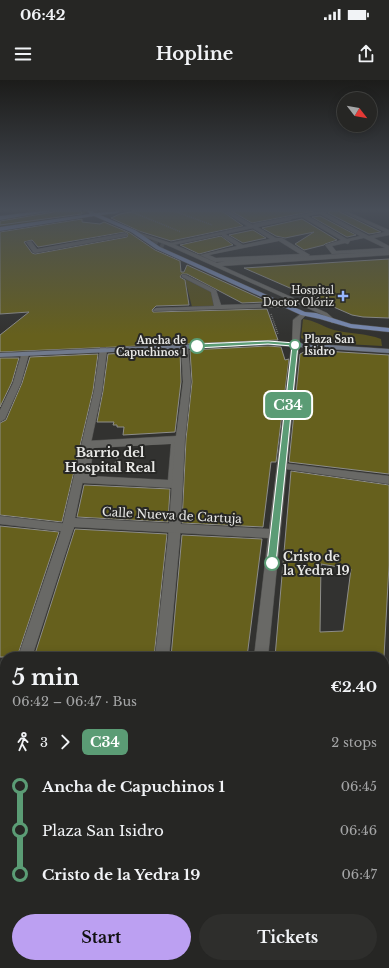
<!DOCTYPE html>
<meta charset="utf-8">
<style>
:root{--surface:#262624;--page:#2e2e2c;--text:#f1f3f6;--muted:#a4a5a6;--line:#424341;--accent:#bca0f2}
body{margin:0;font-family:"Libre Baskerville",serif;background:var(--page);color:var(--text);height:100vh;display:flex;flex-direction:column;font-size:15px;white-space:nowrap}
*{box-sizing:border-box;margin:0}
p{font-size:13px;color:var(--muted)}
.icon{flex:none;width:22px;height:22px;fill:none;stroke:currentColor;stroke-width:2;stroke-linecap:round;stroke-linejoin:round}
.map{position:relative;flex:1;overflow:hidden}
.sheet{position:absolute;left:0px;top:572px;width:389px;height:316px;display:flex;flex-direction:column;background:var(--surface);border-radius:16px 16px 0 0;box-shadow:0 2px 10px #0003,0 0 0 1px var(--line)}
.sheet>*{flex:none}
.badge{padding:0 8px;border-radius:6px;font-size:14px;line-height:26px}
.needle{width:26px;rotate:121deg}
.controls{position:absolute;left:337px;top:12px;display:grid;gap:8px}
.controls a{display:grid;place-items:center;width:40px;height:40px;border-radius:50%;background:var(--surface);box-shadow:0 2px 10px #0003,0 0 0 1px var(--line);font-size:20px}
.map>.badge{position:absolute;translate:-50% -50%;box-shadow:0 0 0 2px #fff}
.legs{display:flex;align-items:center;gap:6px;height:44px;padding:0 12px;font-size:13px}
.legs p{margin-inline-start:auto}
.summary{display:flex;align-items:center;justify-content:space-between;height:68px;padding:0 12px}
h1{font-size:22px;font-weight:700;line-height:30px}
.button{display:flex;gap:8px;margin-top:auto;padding:8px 12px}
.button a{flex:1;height:46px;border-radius:24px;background:var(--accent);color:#111;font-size:16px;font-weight:700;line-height:46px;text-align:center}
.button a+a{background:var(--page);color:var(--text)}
ul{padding:0 12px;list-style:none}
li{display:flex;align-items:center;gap:14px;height:44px;font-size:15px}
li i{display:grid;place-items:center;width:6px;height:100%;margin:0 5px;background:currentColor}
li i::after{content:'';width:10px;height:10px;margin:-5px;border:3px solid;border-radius:50%;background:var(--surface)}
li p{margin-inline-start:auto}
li:first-child i{background:linear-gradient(#0000 50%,currentColor 0)}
li:last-child i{background:linear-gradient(currentColor 50%,#0000 0)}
.status{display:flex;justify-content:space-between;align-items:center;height:28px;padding:0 20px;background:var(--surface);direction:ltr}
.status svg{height:11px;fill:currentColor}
header{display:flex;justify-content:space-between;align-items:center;height:52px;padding:0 12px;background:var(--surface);font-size:18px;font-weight:700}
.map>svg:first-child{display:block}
</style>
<div class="status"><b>06:42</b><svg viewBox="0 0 49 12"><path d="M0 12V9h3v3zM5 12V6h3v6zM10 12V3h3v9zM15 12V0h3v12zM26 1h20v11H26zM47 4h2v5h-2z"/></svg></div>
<header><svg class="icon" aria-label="menu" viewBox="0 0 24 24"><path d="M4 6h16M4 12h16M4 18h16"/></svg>Hopline<svg class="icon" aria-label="share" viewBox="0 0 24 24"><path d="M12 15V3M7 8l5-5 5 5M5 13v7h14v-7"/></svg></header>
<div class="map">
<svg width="389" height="888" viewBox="0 0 389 888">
<rect width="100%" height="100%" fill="#323230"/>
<path fill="#585322" d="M56,131H84L87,133L39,140L40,141L0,148V140Z
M185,199L212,212L215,226L192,227Z
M303,239C314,240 324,247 334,250C349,254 366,253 381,259L382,266L308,262L301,258Z"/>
<path fill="#66601d" stroke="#8d8d8a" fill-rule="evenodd" d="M54,131H81L82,134L0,145V141L53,132Z
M136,131H222L243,146L171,161L139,151L111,138L120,134Z
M231,131H315L252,143Z
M330,131H340V132L381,152L369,154L328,133Z
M320,136L356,155L347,157L312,137Z
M82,139V142L100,144L104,142L130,153L155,170L180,181L181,192H184L187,185L264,220L265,222L242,223L187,194H182L180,197L185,200L189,225L156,226L152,230L153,232L267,229L278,260L0,272V255L29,232L0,234V152ZM125,152L128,154L127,157L35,174L32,173L24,162L32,160L38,167Z
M302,139L337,160L325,164L324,165L304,170L295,164L314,152L285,158L276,156L262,148Z
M253,150L266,158L243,163L229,155Z
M221,156L233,165L199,174L180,165Z
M389,179V238L363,237L352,235L244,188Z
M268,266L281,267L285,280L289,279L276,382H271L263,447L182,443L186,359L192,302L190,270Z
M180,270L181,302L175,352L123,355L124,347H117V345H113L114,342H97L103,311L108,274Z
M308,270L389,275V394L289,382L300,274Z
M98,274L93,311L62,442L0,435V343L6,340L22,303L30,277Z
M0,278H19L12,302L0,327Z
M291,391L389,405V485L384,577H275ZM321,484L351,489L343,551L320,552Z
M84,405L170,409L168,442L77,437Z
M0,446L59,452L17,577H0Z
M75,449L167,454L154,577H34Z
M182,455L262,459L247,577H171Z"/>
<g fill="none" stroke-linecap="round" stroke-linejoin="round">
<path stroke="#4d4d4b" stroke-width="6" stroke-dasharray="6 3" stroke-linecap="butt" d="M91,131H103
M136,153L164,166"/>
<defs>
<path id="pedestrian" d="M320,131H329L325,133L369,156L385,152L341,131H346L389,150V155L374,158L389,166V172L332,174L325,165L341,160L302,137L256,146L253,144ZM320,134L360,156L347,159L308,136ZM364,158L385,168L336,171L332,166L345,163L348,164L350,161Z
M256,146L276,158H282L310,175L307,177L215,182L200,175L237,166L222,156V154L224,153L243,165L270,159L254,149L253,148ZM279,161L300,174L216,178L209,175Z
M125,153L127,154V156L35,173L33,172L26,162L31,161L37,169Z
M176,358L181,361L178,404L177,407L173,408L83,403L79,402L78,399L87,363ZM171,364L168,400L89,396L94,368Z"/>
<path id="minor" d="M289,137L291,138V140L169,166L166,164Z
M182,195H186L216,210L221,225L285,223L288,225L285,227L154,231L153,230L156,228L214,226L211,212L182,197Z
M303,232L307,234L301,240L299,265L295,267H292L293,240Z
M181,265H184L188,267L191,302L185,359L180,458L169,577H155L168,458L175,362L87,367L82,364L87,361L176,356L183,302Z
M282,383L389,396V404L279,388L277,386Z
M0,436L68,444L72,445L74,448L72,451L68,452L0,444Z
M73,883H93L92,888H72Z"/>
<path id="tertiary" d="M223,131H229L253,145L258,146L250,148Z
M131,150L171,163L217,183L225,181L389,171V175L222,186L327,233L336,241L332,243L323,235L167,165L131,152Z
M292,263H295L299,265L268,577H254L268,458L74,447L32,577H18L61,451L94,311L100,268H106L107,270L102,311L75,438L269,449Z
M22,272H28L29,274L21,303L5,339L0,342V330L13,303Z
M5,629V656L0,658V631Z
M221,883H241V888H221Z"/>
<path id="secondary" d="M268,261L389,269V273L268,265L0,277V273Z"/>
<path id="primary" d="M42,131H53L0,140V136Z
M87,131H92L95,133L120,131L118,133L100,135L135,150L160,167L305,232L316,233L351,244L389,248V252L351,248L320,239L301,235L156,169L131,152L94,136L0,151V147L90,134Z"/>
</defs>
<use href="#pedestrian" stroke="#50504e" stroke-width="1"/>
<use href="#minor" stroke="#50504e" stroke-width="1"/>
<use href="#tertiary" stroke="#50504e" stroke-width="1"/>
<use href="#secondary" stroke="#50504e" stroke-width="1"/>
<use href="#primary" stroke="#50504e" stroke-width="1"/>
<path stroke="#757573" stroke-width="1.5" stroke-dasharray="1 1" stroke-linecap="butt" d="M129,131H136L132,132L181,152
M174,131L212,145
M271,234L278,254"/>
<path stroke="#757573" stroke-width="2.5" stroke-dasharray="2 2" stroke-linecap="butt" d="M114,391L118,374"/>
<path stroke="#757573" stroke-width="3" stroke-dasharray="2.5 2.5" stroke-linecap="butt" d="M384,624H386"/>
<use href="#pedestrian" fill="#696966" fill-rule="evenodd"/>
<use href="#minor" fill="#696966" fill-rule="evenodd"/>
<use href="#tertiary" fill="#696966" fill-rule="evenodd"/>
<use href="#secondary" fill="#717a8c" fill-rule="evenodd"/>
<use href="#primary" fill="#798ab1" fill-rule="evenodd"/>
</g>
<linearGradient id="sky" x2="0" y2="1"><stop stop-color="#1c1c1a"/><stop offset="0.51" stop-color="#494f59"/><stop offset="1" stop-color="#494f59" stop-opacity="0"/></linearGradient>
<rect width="389" height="255" fill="url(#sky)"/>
<path fill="#5b9c75" stroke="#fff" d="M268,261L295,263L298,265L276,483L272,486L267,483L292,266L268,264L197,268L194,266L197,264Z"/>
<path fill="#98b6fd" stroke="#282826" stroke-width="1.5" d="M341 210h4v4h4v4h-4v4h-4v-4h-4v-4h4z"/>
<g fill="#fff" stroke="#5b9c75" stroke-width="2">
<circle cx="295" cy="265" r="5"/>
<circle cx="197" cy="266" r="7"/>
<circle cx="272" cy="483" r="7"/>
</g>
<g text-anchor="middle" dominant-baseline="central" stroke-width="4" stroke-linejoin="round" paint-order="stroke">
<g font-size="10" fill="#e9e9e7" stroke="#282826" text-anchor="end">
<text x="334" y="210">Hospital<tspan x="334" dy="12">Doctor Olóriz</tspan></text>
</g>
<g font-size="10" font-weight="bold" fill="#e9e9e7" stroke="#282826" text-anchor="start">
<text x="304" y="259">Plaza San<tspan x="304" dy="12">Isidro</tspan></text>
<text x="186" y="260" text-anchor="end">Ancha de<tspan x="186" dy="12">Capuchinos 1</tspan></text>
</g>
<g font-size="12" fill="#e9e9e7" stroke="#282826">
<text transform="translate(172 435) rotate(3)">Calle Nueva de Cartuja</text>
</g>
<g font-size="12" font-weight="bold" fill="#e9e9e7" stroke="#282826" text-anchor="start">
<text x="283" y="476">Cristo de<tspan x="283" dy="14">la Yedra 19</tspan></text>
</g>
<g font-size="13" font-weight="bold" fill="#e9e9e7" stroke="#282826">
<text x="110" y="372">Barrio del<tspan x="110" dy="15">Hospital Real</tspan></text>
</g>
</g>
</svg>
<div class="controls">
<a><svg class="needle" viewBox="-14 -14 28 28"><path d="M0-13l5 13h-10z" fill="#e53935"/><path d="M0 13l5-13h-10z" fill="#a4a5a6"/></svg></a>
</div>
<b class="badge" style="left:288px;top:325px;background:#5b9c75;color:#fff">C34</b>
<section class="sheet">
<div class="summary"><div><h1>5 min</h1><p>06:42 – 06:47 · Bus</p></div><b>€2.40</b></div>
<div class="legs"><svg class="icon" aria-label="walk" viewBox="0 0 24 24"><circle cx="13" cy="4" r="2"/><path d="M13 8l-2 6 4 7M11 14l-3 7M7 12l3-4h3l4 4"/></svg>3<svg class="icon" aria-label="forward" viewBox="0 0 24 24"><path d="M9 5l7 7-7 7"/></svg><b class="badge" style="background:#5b9c75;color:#fff">C34</b><p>2 stops</p></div>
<ul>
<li><i style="color:#5b9c75"></i><b>Ancha de Capuchinos 1</b><p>06:45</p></li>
<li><i style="color:#5b9c75"></i><span>Plaza San Isidro</span><p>06:46</p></li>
<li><i style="color:#5b9c75"></i><b>Cristo de la Yedra 19</b><p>06:47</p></li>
</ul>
<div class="button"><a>Start</a><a>Tickets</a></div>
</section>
</div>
